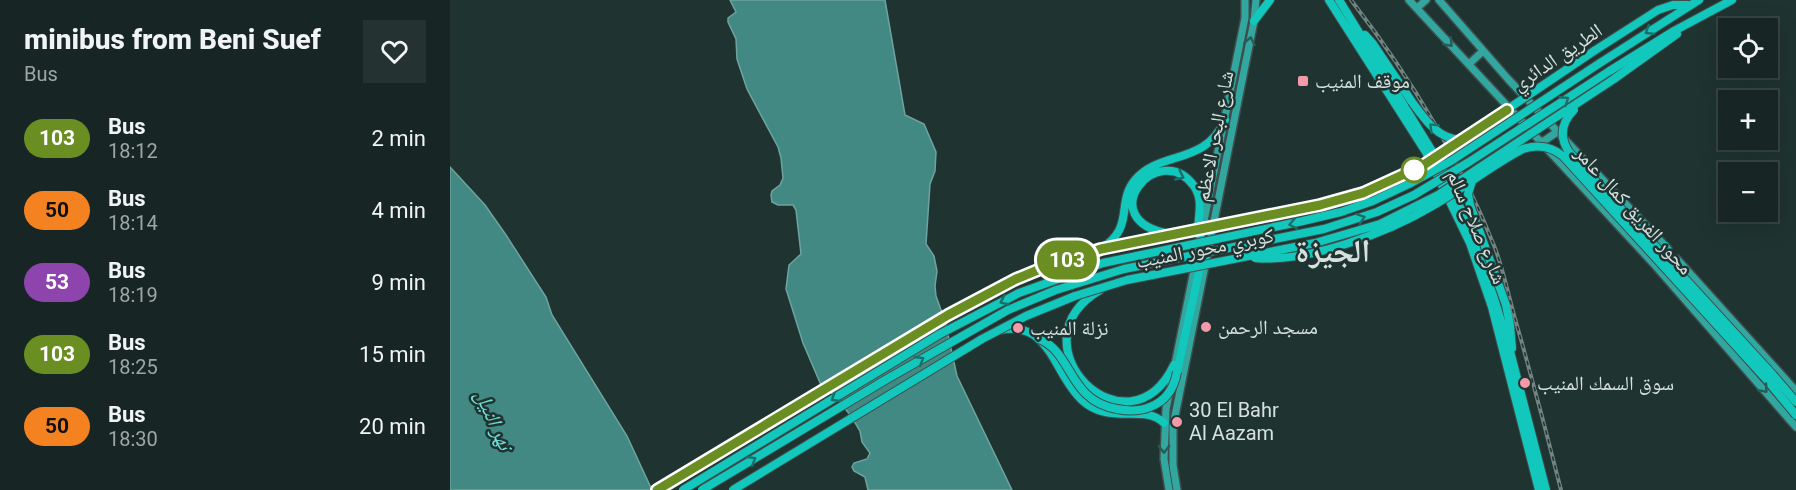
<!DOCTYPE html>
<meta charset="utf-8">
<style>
:root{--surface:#172625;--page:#243232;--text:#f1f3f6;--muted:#9ea5a7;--line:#364342}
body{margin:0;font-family:Roboto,"Noto Naskh Arabic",sans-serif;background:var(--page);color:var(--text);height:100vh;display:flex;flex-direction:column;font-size:22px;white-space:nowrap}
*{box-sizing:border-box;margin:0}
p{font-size:20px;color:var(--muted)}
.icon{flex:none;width:33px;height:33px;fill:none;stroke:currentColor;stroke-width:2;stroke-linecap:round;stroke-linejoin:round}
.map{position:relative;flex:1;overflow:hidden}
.drawer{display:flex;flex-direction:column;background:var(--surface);width:450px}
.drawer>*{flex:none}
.badge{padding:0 12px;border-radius:20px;font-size:21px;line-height:39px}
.fabs{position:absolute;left:1268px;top:18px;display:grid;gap:12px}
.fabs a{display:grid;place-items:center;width:60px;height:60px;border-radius:0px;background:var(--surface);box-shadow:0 6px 24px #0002,0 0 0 2px var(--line);font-size:30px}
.map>.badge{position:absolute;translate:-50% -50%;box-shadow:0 0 0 3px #fff}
.round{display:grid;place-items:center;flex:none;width:63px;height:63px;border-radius:0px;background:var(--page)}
.head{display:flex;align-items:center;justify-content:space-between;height:102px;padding:0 24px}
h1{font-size:28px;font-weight:800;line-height:45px}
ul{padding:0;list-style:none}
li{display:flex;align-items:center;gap:18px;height:72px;padding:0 24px}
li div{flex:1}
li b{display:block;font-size:22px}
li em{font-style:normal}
li .badge{min-width:66px;font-weight:700;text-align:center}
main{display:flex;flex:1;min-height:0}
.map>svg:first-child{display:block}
</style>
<main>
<section class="drawer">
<div class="head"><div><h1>minibus from Beni Suef</h1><p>Bus</p></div><a class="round"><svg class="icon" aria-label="heart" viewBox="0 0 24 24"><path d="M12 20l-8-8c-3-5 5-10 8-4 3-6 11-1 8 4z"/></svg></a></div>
<ul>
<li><span class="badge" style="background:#6b8e23;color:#fff">103</span><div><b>Bus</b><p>18:12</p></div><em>2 min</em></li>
<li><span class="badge" style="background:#f58220;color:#111">50</span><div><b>Bus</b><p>18:14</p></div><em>4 min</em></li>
<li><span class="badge" style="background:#8e44ad;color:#fff">53</span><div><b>Bus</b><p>18:19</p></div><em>9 min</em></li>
<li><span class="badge" style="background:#6b8e23;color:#fff">103</span><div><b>Bus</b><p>18:25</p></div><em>15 min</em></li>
<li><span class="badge" style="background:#f58220;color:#111">50</span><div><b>Bus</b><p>18:30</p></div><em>20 min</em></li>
</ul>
</section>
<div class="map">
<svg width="1346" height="490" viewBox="0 0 1346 490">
<rect width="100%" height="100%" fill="#1f3331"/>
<path fill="#428983" stroke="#6ea39f" stroke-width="1.5" d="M280,0H435L455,115L474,124L486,152L485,171L480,184L476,244L484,256L487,271L485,286L486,296L495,321L507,376L562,490H418L415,477L404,471L402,467L404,463L417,459L420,453L412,442L410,431L401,416L384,395L371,385L353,343L336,289L339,265L351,254L346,210L343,205H328L322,202L321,195L322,191L330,185L333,178L331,158L328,147L297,89L287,59L286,39L278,22V18L286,12Z
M0,167L35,205L56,235L96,297L102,315L177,436L202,490H0Z"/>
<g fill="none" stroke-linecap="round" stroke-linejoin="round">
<defs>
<path id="major" d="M959,0L1203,263L1346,427
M989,0L1058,79L1218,249
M967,8L976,0
M1019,64L1033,51
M1091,143L1107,132
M1227,259L1346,391
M719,490L714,459L716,409L795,18V0
M727,490L723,465V426L804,21L806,0"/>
<path id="highway" d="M879,0L976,152L1020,243L1042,307L1089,490
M889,0L990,164L1030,251L1061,355L1096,490
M804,21L820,0
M915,35L923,44L962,102
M1144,51L1208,10L1223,5H1238
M1150,63L1249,0
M1158,72L1224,31L1282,0
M1164,79L1227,34
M720,234C639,220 709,137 744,186C757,205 743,224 751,239
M1215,246L1218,254L1229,266
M652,248C685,227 666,203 685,180C710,150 755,166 775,120
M650,290C559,344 678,461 724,365
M1056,305L1060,325L1062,348
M550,330C601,320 603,373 632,400C660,426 694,403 714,423
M727,372L751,263L759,252"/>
</defs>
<use href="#major" stroke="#3d4e4c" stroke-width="10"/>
<use href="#highway" stroke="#3d4e4c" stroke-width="10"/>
<use href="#major" stroke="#32a7a0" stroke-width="7"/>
<use href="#highway" stroke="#12c7bc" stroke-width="8"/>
<defs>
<path id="rail" d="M901,0C959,75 1010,159 1045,248C1054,272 1059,298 1066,322C1082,378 1097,434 1111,490"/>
</defs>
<use href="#rail" stroke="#728381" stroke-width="4"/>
<use href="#rail" stroke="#1f3331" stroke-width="1.5" stroke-dasharray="4.5" stroke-linecap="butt"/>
<defs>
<path id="highway-bridge" d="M962,102C975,120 988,139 1011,140
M1124,110C1111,123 1109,137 1119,152L1323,375L1346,402
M1022,181L1018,194L1020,205L1056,305
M805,258C858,263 939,232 984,205C1014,188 1042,165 1073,149C1088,144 1101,146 1113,156L1317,380L1346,415
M589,339C623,352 618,401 667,409C677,411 690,411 700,407C716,401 724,389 727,372
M207,490L498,315L548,287L600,265L651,249L870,205L933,185L991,154L1144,51
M233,490L490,334L569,293L653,263L853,221L891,212L923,201L959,184L1001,161L1150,63
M252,490L437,379L558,310L606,290L674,269L874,229L927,212L964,195L1019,162L1158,72
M283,490L532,339L576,316L625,296L677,280L865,243L930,224L988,195L1164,79"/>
</defs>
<use href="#highway-bridge" stroke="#3d4e4c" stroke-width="10" stroke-linecap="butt"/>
<use href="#highway-bridge" stroke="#12c7bc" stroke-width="8"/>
</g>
<defs><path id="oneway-chevron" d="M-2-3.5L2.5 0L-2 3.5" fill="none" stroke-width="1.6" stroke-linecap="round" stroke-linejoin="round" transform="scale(1.5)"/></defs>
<g stroke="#1a6e69">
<use href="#oneway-chevron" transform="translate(1199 31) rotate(148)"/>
<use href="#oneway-chevron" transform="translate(1115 100) rotate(-33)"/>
<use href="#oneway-chevron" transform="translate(983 127) rotate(-136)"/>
<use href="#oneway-chevron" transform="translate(730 176) rotate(25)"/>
<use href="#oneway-chevron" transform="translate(911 218) rotate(-19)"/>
<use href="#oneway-chevron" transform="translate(843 224) rotate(168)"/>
<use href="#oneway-chevron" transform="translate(554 301) rotate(154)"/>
<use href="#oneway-chevron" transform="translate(470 360) rotate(-30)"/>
<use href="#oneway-chevron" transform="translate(385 398) rotate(148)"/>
<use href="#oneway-chevron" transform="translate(302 460) rotate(-31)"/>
</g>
<g stroke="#265c58">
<use href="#oneway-chevron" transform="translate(800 41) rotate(-79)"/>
<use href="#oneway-chevron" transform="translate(999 43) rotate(47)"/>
<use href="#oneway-chevron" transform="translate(1314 389) rotate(50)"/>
<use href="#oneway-chevron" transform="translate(714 449) rotate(90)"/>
</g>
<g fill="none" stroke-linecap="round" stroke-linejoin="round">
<defs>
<path id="line" d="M207,490L498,315L566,279L600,265L651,249L870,205L913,193L972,166L1057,110"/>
</defs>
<use href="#line" stroke="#fff" stroke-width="14"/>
<use href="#line" stroke="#6b8e23" stroke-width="9"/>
</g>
<g fill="#f39aaa" stroke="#1f3331" stroke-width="2">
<rect x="847" y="75" width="12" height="12" rx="3"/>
<circle cx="756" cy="327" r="6"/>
<circle cx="568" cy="328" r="6"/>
<circle cx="1075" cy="383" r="6"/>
<circle cx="727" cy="422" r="6"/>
</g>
<circle fill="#fff" stroke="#6b8e23" stroke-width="3" cx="964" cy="170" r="12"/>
<g text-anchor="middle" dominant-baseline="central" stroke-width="5" stroke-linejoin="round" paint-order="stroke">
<g font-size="20" fill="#d5e1df" stroke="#1f3331">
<text transform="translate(1107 57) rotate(-34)">الطريق الدائري</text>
<text transform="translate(764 136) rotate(-79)">شارع البحر الاعظم</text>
<text transform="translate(1184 210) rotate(48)">محور الفريق كمال عامر</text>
<text transform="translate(1027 227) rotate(67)">شارع صلاح سالم</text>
<text transform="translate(755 248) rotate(-11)">كوبري محور المنيب</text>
</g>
<g font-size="20" fill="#d5e1df" stroke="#1f3331" text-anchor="start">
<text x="865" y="81">موقف المنيب</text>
<text x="768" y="327">مسجد الرحمن</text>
<text x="580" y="328">نزلة المنيب</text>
<text x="1087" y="383">سوق السمك المنيب</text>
<text x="739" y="410">30 El Bahr<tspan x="739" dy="23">Al Aazam</tspan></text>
</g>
<g font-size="21" font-style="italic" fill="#70ded4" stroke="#1f3331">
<text transform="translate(44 420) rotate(66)">نهر النيل</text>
</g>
<g font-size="32" font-weight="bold" fill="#d5e1df" stroke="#1f3331">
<text x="883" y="251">الجيزة</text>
</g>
</g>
</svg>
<div class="fabs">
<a><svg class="icon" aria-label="locate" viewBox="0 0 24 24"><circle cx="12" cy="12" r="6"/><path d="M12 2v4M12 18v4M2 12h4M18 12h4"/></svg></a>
<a>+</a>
<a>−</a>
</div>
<b class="badge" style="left:617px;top:260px;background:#6b8e23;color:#fff">103</b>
</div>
</main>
